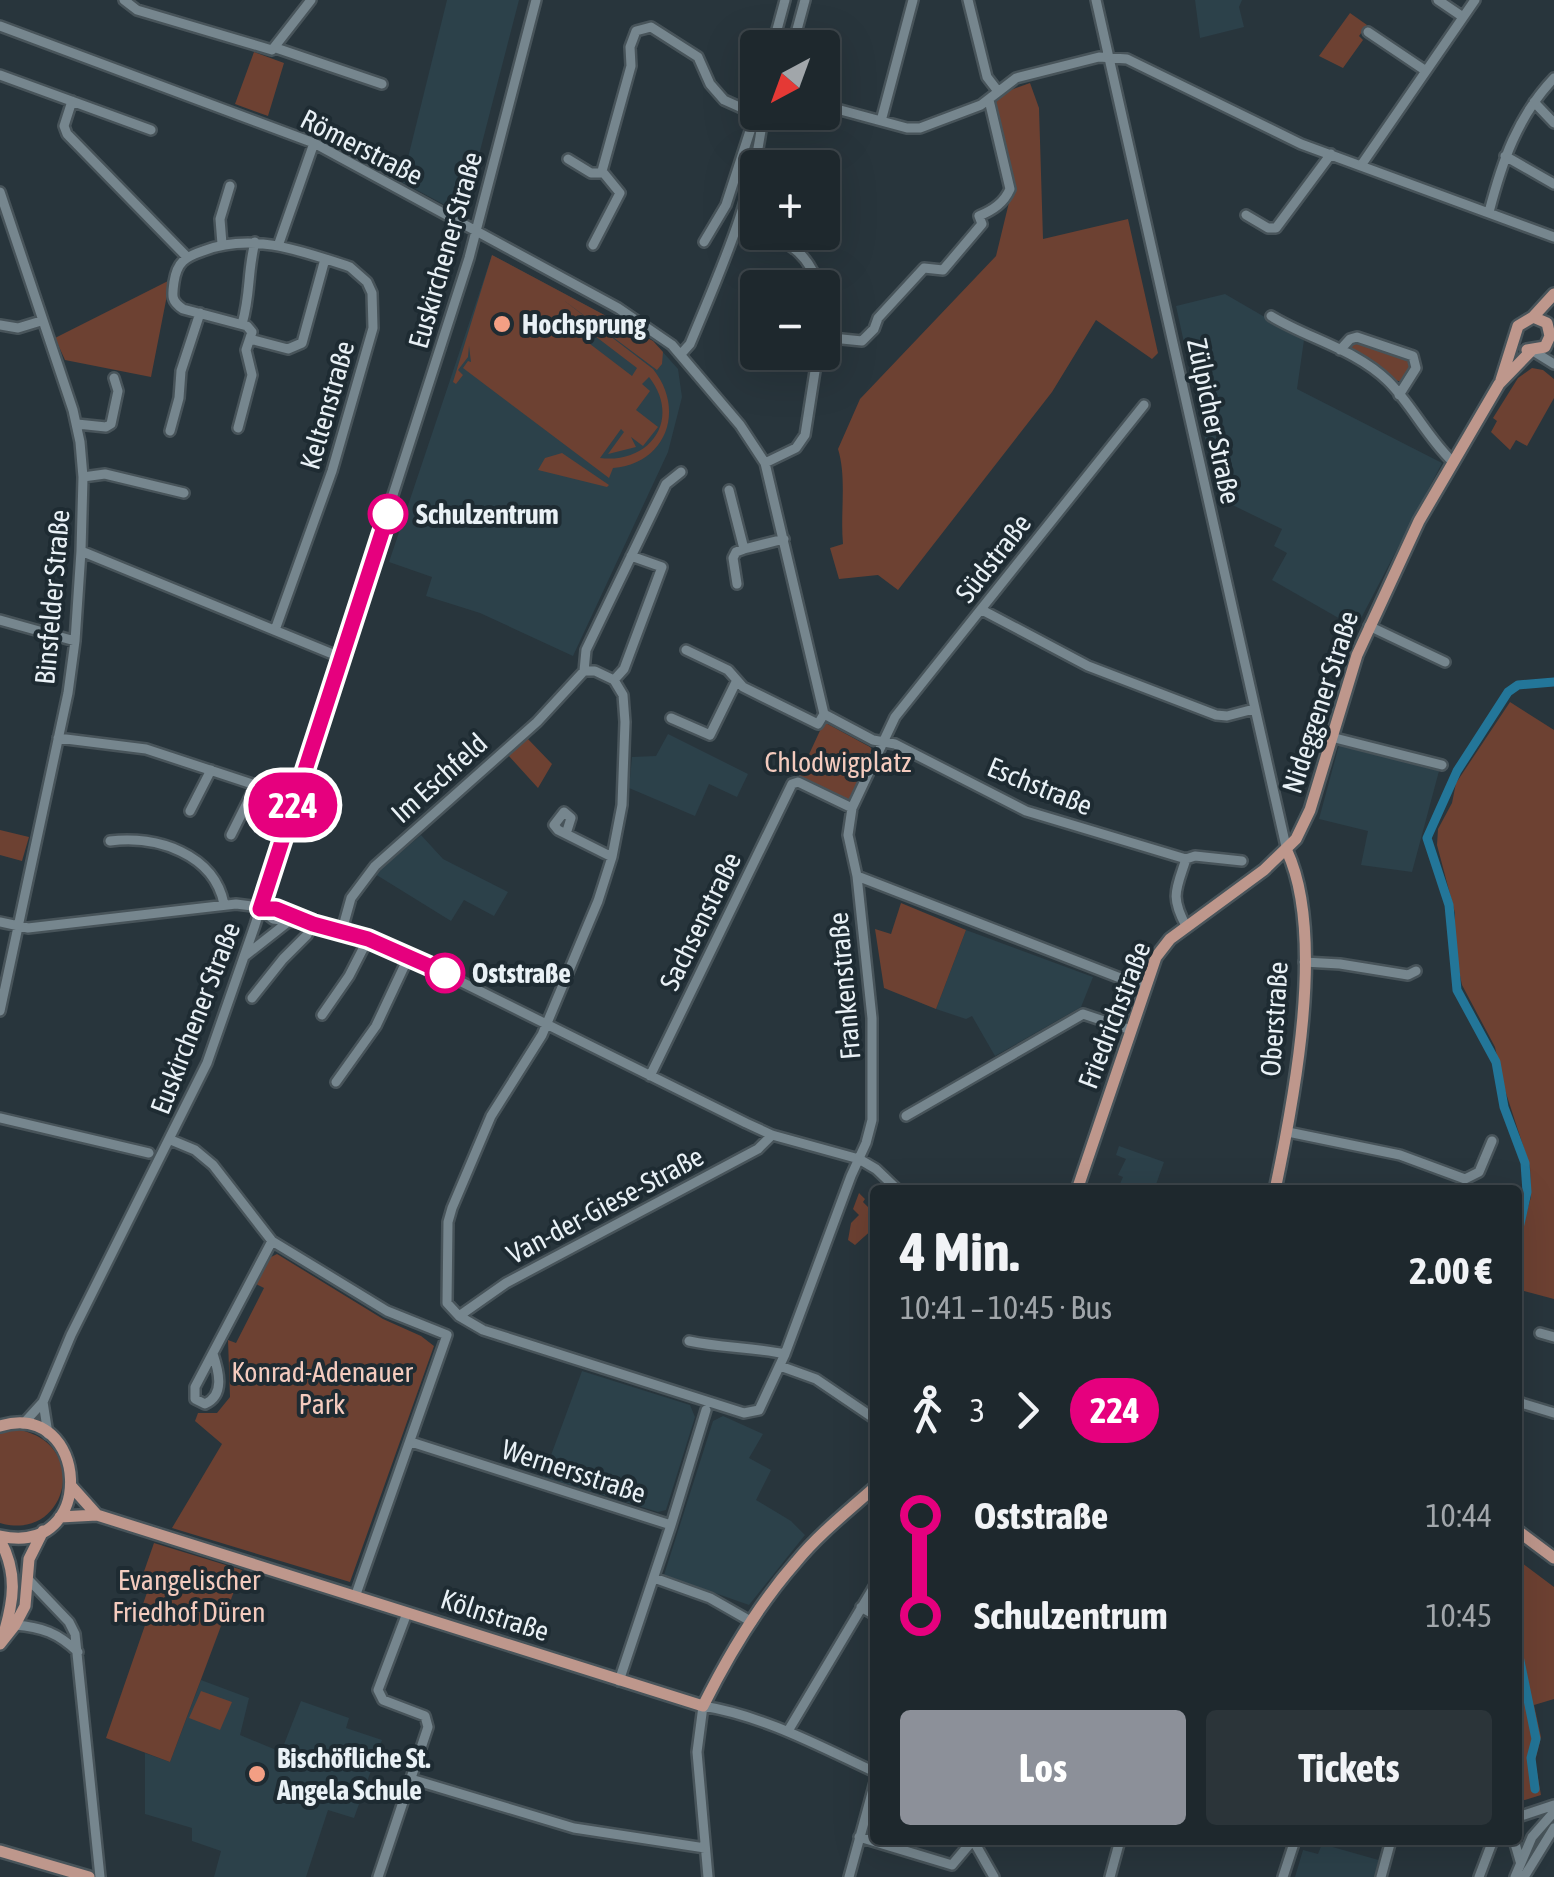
<!DOCTYPE html>
<html lang="de">
<meta charset="utf-8">
<style>
:root{--surface:#1e282d;--page:#2b3439;--text:#f1f3f6;--muted:#a1a6aa;--line:#3c4449;--accent:#8c9099}
body{margin:0;font-family:"Asap Condensed",sans-serif;background:var(--page);color:var(--text);height:100vh;display:flex;flex-direction:column;font-size:38px;white-space:nowrap}
*{box-sizing:border-box;margin:0}
p{font-size:32px;color:var(--muted)}
.icon{flex:none;width:55px;height:55px;fill:none;stroke:currentColor;stroke-width:2;stroke-linecap:round;stroke-linejoin:round}
.map{position:relative;flex:1;overflow:hidden}
.drawer{position:absolute;left:870px;top:1185px;width:652px;height:660px;display:flex;flex-direction:column;background:var(--surface);border-radius:10px;box-shadow:0 10px 40px #0002,0 0 0 2px var(--line)}
.drawer>*{flex:none}
.badge{padding:0 20px;border-radius:32px;font-size:35px;line-height:65px}
.needle{width:65px;rotate:221deg}
.fabs{position:absolute;left:740px;top:30px;display:grid;gap:20px}
.fabs a{display:grid;place-items:center;width:100px;height:100px;border-radius:10px;background:var(--surface);box-shadow:0 10px 40px #0002,0 0 0 2px var(--line);font-size:50px}
.map>.badge{position:absolute;translate:-50% -50%;box-shadow:0 0 0 5px #fff}
.legs{display:flex;align-items:center;gap:15px;height:110px;padding:0 30px;font-size:32px}
.legs p{margin-inline-start:auto}
.headline{display:flex;align-items:center;justify-content:space-between;height:170px;padding:0 30px}
h1{font-size:55px;font-weight:700;line-height:75px}
.button{display:flex;gap:20px;margin-top:auto;padding:20px 30px}
.button a{flex:1;height:115px;border-radius:10px;background:var(--accent);color:#fff;font-size:40px;font-weight:700;line-height:115px;text-align:center}
.button a+a{background:var(--page);color:var(--text)}
ul{padding:0 30px;list-style:none}
li{display:flex;align-items:center;gap:35px;height:100px;font-size:38px}
li i{display:grid;place-items:center;width:15px;height:100%;margin:0 12px;background:currentColor}
li i::after{content:'';width:25px;height:25px;margin:-12px;border:8px solid;border-radius:50%;background:var(--surface)}
li p{margin-inline-start:auto}
li:first-child i{background:linear-gradient(#0000 50%,currentColor 0)}
li:last-child i{background:linear-gradient(currentColor 50%,#0000 0)}
.map>svg:first-child{display:block}
</style>
<div class="map">
<svg width="1554" height="1877" viewBox="0 0 1554 1877">
<rect width="100%" height="100%" fill="#28353c"/>
<path fill="#2c414a" d="M447,0H519L465,209L454,210L402,182Z
M1195,0H1242L1239,7L1244,27L1200,38Z
M492,255L653,341L678,369L682,397L668,452L573,656L480,613L426,596L432,577L389,562Z
M1225,294L1304,340L1297,389L1442,463L1356,628L1272,580L1287,553L1274,546L1282,529L1218,498L1176,306Z
M668,734L748,774L737,797L709,784L695,816L629,788L632,757L656,756Z
M1339,745L1439,771L1412,872L1361,865L1368,831L1319,819Z
M421,835L443,859L508,892L494,916L464,900L451,921L375,874Z
M966,930L1093,977L1081,1007L995,1056L972,1016L966,1019L936,1009Z
M1119,1146L1164,1162L1154,1190H1129L1119,1186L1123,1177L1118,1175L1126,1159L1116,1155Z
M582,1371L690,1405L695,1417L666,1510L658,1512L543,1477Z
M723,1416L763,1434L749,1458L771,1470L756,1500L791,1521L805,1535L749,1605L664,1575L713,1421Z
M201,1680L249,1698L240,1735L281,1752L301,1701L349,1718L346,1728L382,1740L354,1818L328,1810L306,1877H214L221,1851L192,1841V1828L145,1814V1753L170,1762Z
M1322,1844L1382,1861L1378,1877H1295L1303,1850L1318,1854Z"/>
<path fill="#6d4132" fill-rule="evenodd" d="M1350,13L1367,25L1359,36L1363,40L1343,68L1319,56Z
M254,52L284,63L268,116L235,104Z
M1030,83L1039,108L1043,239L1128,219L1158,353L1152,359L1096,320L1052,392L898,590L878,575L839,579L830,548L843,544C840,513 847,478 838,449L860,399L996,256L1012,190L991,106L1008,91Z
M492,255L653,341L663,352L662,364L657,370L562,299L653,369C686,410 666,464 613,468L609,478L463,368L468,361L471,362L469,346L468,357L458,370L463,375L456,384L453,382ZM561,310L637,368L632,376L556,318ZM649,377C682,419 650,464 600,458L621,429L624,432L608,454L636,447L631,437L643,446L658,427L636,410L650,391L642,384Z
M170,280L151,377L65,360L55,338Z
M1355,342L1411,361L1412,368L1404,382C1387,381 1368,359 1351,350L1350,344Z
M1532,368L1543,370L1554,379V398L1527,446L1516,440L1510,450L1491,432L1497,421L1493,418L1518,378Z
M562,453L609,485L607,487L538,470L545,458Z
M1510,702L1554,730V1299L1524,1291L1523,1224L1531,1197L1530,1167L1504,1087L1495,1047L1462,985L1455,952V913L1437,845L1438,829L1452,803L1456,783Z
M824,722L870,747L874,752L853,797L847,800L799,776Z
M527,738L552,764L538,788L508,755Z
M0,830L29,837L22,861L0,855Z
M901,903L966,930L936,1009L884,988L875,929L891,934Z
M859,1193L865,1199L863,1202L875,1214V1227L855,1245L848,1240L851,1223L859,1215L853,1209Z
M277,1254L383,1319L421,1336L434,1346L350,1582L172,1528L222,1444L195,1421L198,1413H217L230,1397L228,1340L236,1343L264,1288L256,1284L269,1258Z
M14,1429C93,1440 68,1543 0,1523V1431Z
M154,1543L242,1570L170,1762L106,1738L152,1605L143,1604L150,1584L141,1580Z
M1518,1560L1554,1587V1699L1534,1705L1541,1737L1535,1761L1541,1795L1518,1802Z
M201,1691L232,1702L220,1730L189,1718Z"/>
<g fill="none" stroke-linecap="round" stroke-linejoin="round">
<path stroke="#237699" stroke-width="9" d="M1518,1233L1527,1192L1525,1163L1504,1107L1496,1062L1457,990L1449,905L1427,838L1457,771L1508,692L1518,685L1554,682
M1518,1651L1536,1739L1531,1758L1535,1789"/>
<defs>
<path id="minor" d="M124,0L137,10L272,50L311,0
M968,0L987,77L997,90
M1096,0L1287,851
M1438,0L1463,17
M0,26L314,143L618,308L672,345L740,425L765,463L824,714
M1368,32L1426,71
M276,48L382,84
M772,48L785,0
M792,48L805,0
M0,75L151,130
M72,101L64,126L67,134L187,257
M1534,102L1554,123
M822,105L907,128H920L981,105L1016,78L1099,57L1127,59L1301,144L1554,237
M881,121L913,0
M1505,156L1554,184
M568,159L591,173H602
M1362,164L1475,0
M0,192L73,410L80,442L83,477L81,551L75,641L68,693L0,1011
M1489,212C1502,162 1517,117 1554,78
M1246,215L1268,228H1276L1331,154
M762,232C791,242 811,257 819,288
M704,242L726,205L751,128L762,117
M222,244L220,219L230,186
M593,245L620,193L602,171L631,66L630,47L636,31L651,27L698,57L710,84L724,100L762,117
M278,246L314,143
M1271,316C1309,339 1355,349 1388,381C1412,405 1427,437 1452,461
M242,324C251,293 247,273 255,242
M0,325L18,328L41,321
M822,337L862,341L874,329L878,318L924,268L943,270L982,224L979,216C993,210 1004,203 1010,189L989,100
M250,339L288,349L302,343L325,259
M1340,350L1350,339L1357,337L1413,356L1416,368L1399,395
M1533,351L1554,364
M681,354L690,344C721,269 755,195 763,114
M77,424L106,427L111,424L118,391L114,378
M238,428L252,375L246,350L252,332L247,326L183,309C171,301 172,296 174,282C177,262 185,257 203,251C253,232 302,251 350,267L367,282L372,293L373,328L332,471L275,630
M170,431L179,398L181,371L200,313
M765,463L796,448L805,435L818,352
M83,477L105,474L184,493
M729,490L744,549L784,539
M81,551L340,657
M737,584L733,558L736,552L744,549
M982,610L1088,666L1216,715L1227,716L1254,709
M0,620L75,641
M1369,626L1445,662
M686,650L728,670L743,687L818,724L824,714
M584,671L586,650L666,484L681,472
M614,680L624,669L662,567L631,556
M824,714L873,740L895,744L1026,811L1186,859
M671,718L710,735L736,682
M1331,737L1442,765
M58,738L146,749L295,798
M190,811L211,770
M566,834L571,818L564,812L554,825L558,830L612,857
M231,835L256,785
M110,841C157,835 214,854 224,904
M857,876L1146,988
M260,909L273,919L305,923
M0,922L28,928L236,904L277,909L368,939L409,956L746,1123L772,1135L859,1159L876,1169L898,1190
M1186,926C1170,896 1176,890 1186,859L1195,856L1242,861
M342,930L351,898L375,866L537,722L584,671H595L614,680L623,695L625,722L622,805L612,857L598,901L542,1035L491,1116L452,1208L448,1222L447,1303L459,1316L483,1330L744,1413L759,1410L785,1354L851,1176L866,1143L872,1120V1018L857,876L848,835L852,808L895,717L1144,405
M246,955L288,922
M1304,962L1340,964L1408,975L1416,971
M252,998L283,959L307,935L313,923
M322,1015L349,976L368,939
M650,1076L792,784L798,782L852,808
M336,1082L376,1026L409,956
M906,1116L1083,1014L1131,1030
M0,1118L149,1153
M1288,1132L1400,1155L1465,1179L1479,1172L1492,1141
M171,1140L195,1150L213,1165L272,1241L387,1311L447,1335L355,1597
M459,1316L506,1283L758,1149L772,1135
M1540,1333L1554,1337
M689,1341C722,1348 752,1347 785,1354
M213,1354C219,1372 225,1395 205,1404L195,1399V1387L272,1241
M780,1366L816,1379L875,1419
M43,1402L48,1434
M1518,1402L1554,1413
M23,1424L43,1402L71,1335L207,1063L255,925L469,258L536,0
M411,1442L671,1525L619,1681
M671,1525L706,1410
M654,1578L710,1598L752,1622
M28,1579L69,1622L75,1634L100,1877
M861,1607L875,1615
M15,1625C42,1627 58,1633 78,1652
M788,1731L875,1585
M411,1779L574,1828L705,1848
M1518,1817L1554,1805
M859,1837L952,1865L973,1840L994,1877
M1514,1840L1520,1861
M378,1877L428,1727L425,1716L383,1700L378,1690L407,1613
M708,1877L697,1752L703,1706C764,1716 819,1746 875,1772
M849,1877L875,1782
M1110,1877L1120,1840
M1283,1877L1295,1840
M1381,1877L1391,1840
M1479,1877L1493,1840
M1515,1877L1532,1837L1554,1812
M1524,1877L1554,1828"/>
<path id="major" d="M1527,350L1545,347L1550,336L1547,323L1533,317
M1501,380L1518,326L1533,317L1554,294
M1077,1190L1156,957L1170,939L1264,870L1296,839L1310,810L1357,655L1419,521L1499,384L1531,351
M1275,1190C1294,1100 1326,935 1287,851
M0,1426C89,1399 99,1558 0,1536
M72,1487L97,1515
M60,1517L97,1515L703,1706C728,1656 759,1604 796,1562C819,1534 848,1511 875,1487
M1518,1531L1554,1558
M0,1540C18,1573 14,1601 3,1636
M0,1644L15,1625L25,1606L29,1559L43,1531
M0,1851L89,1877"/>
</defs>
<use href="#minor" stroke="#48545a" stroke-width="14"/>
<use href="#major" stroke="#48545a" stroke-width="16"/>
<use href="#minor" stroke="#76868e" stroke-width="9"/>
<use href="#major" stroke="#be978c" stroke-width="11"/>
</g>
<g fill="none" stroke-linecap="round" stroke-linejoin="round">
<defs>
<path id="line-1" d="M388,514L260,909H276L313,924L368,939L445,973"/>
</defs>
<use href="#line-1" stroke="#fff" stroke-width="22"/>
<use href="#line-1" stroke="#e6007e" stroke-width="15"/>
</g>
<g fill="#f39f84" stroke="#1e2b32" stroke-width="4">
<circle cx="502" cy="324" r="10"/>
<circle cx="257" cy="1774" r="10"/>
</g>
<g fill="#fff" stroke="#e6007e" stroke-width="5">
<circle cx="388" cy="514" r="18"/>
<circle cx="445" cy="973" r="18"/>
</g>
<g text-anchor="middle" dominant-baseline="central" stroke-width="8" stroke-linejoin="round" paint-order="stroke">
<g font-size="28" fill="#e9f1f6" stroke="#1e2b32">
<text transform="translate(362 147) rotate(27)">Römerstraße</text>
<text transform="translate(445 250) rotate(-74)">Euskirchener Straße</text>
<text transform="translate(327 405) rotate(-74)">Keltenstraße</text>
<text transform="translate(1214 421) rotate(78)">Zülpicher Straße</text>
<text transform="translate(993 558) rotate(-52)">Südstraße</text>
<text transform="translate(52 597) rotate(-85)">Binsfelder Straße</text>
<text transform="translate(1320 702) rotate(-72)">Nideggener Straße</text>
<text transform="translate(439 778) rotate(-42)">Im Eschfeld</text>
<text transform="translate(1040 786) rotate(22)">Eschstraße</text>
<text transform="translate(700 921) rotate(-64)">Sachsenstraße</text>
<text transform="translate(844 986) rotate(-95)">Frankenstraße</text>
<text transform="translate(1114 1015) rotate(-69)">Friedrichstraße</text>
<text transform="translate(195 1018) rotate(-69)">Euskirchener Straße</text>
<text transform="translate(1274 1019) rotate(-86)">Oberstraße</text>
<text transform="translate(605 1205) rotate(-28)">Van-der-Giese-Straße</text>
<text transform="translate(574 1471) rotate(18)">Wernersstraße</text>
<text transform="translate(495 1615) rotate(18)">Kölnstraße</text>
</g>
<g font-size="28" font-weight="bold" fill="#e9f1f6" stroke="#1e2b32" text-anchor="start">
<text x="522" y="324">Hochsprung</text>
<text x="277" y="1758">Bischöfliche St.<tspan x="277" dy="32">Angela Schule</tspan></text>
</g>
<g font-size="28" font-weight="bold" fill="#e9f1f6" stroke="#1e2b32" text-anchor="start">
<text x="416" y="514">Schulzentrum</text>
<text x="472" y="973">Oststraße</text>
</g>
<g font-size="28" fill="#f4cbbe" stroke="#1e2b32">
<text x="838" y="762">Chlodwigplatz</text>
<text x="322" y="1372">Konrad-Adenauer<tspan x="322" dy="32">Park</tspan></text>
<text x="189" y="1580">Evangelischer<tspan x="189" dy="32">Friedhof Düren</tspan></text>
</g>
</g>
</svg>
<div class="fabs">
<a><svg class="needle" viewBox="-14 -14 28 28"><path d="M0-13l5 13h-10z" fill="#e53935"/><path d="M0 13l5-13h-10z" fill="#a1a6aa"/></svg></a>
<a>+</a>
<a>−</a>
</div>
<b class="badge" style="left:293px;top:805px;background:#e6007e;color:#fff">224</b>
<section class="drawer">
<div class="headline"><div><h1>4 Min.</h1><p>10:41 – 10:45 · Bus</p></div><b>2.00 €</b></div>
<div class="legs"><svg class="icon" aria-label="walk" viewBox="0 0 24 24"><circle cx="13" cy="4" r="2"/><path d="M13 8l-2 6 4 7M11 14l-3 7M7 12l3-4h3l4 4"/></svg>3<svg class="icon" aria-label="forward" viewBox="0 0 24 24"><path d="M9 5l7 7-7 7"/></svg><b class="badge" style="background:#e6007e;color:#fff">224</b></div>
<ul>
<li><i style="color:#e6007e"></i><b>Oststraße</b><p>10:44</p></li>
<li><i style="color:#e6007e"></i><b>Schulzentrum</b><p>10:45</p></li>
</ul>
<div class="button"><a>Los</a><a>Tickets</a></div>
</section>
</div>
